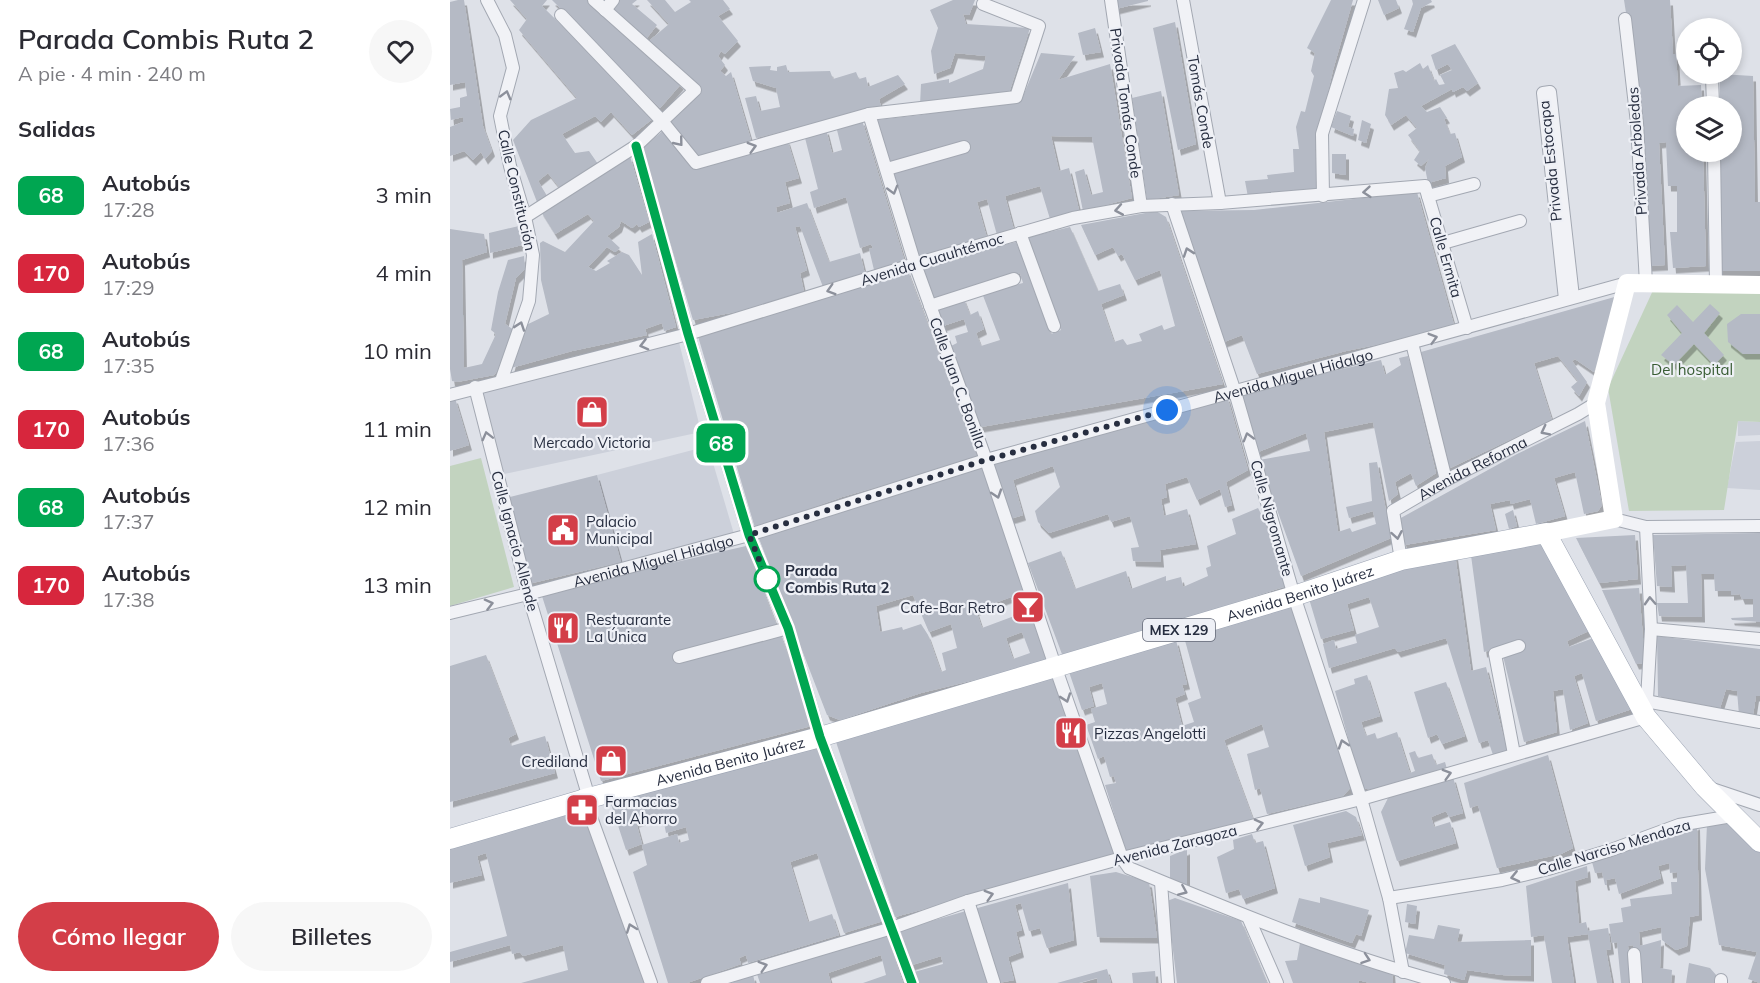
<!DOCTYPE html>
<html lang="es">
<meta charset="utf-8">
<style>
:root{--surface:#fff;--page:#f7f7f7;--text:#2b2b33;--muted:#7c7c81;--accent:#d33e48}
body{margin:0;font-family:Mulish,sans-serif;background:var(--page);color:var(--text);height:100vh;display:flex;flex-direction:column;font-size:22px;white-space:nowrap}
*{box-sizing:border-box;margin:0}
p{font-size:20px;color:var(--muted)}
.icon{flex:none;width:33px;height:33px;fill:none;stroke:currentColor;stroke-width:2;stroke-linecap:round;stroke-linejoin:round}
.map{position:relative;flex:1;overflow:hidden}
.sheet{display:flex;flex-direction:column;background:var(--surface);width:450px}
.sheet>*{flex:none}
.badge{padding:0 12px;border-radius:9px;font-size:21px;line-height:39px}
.tools{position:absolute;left:1226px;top:18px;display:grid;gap:12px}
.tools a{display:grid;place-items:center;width:66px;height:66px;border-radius:50%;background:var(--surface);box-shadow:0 3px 9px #0003;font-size:30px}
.you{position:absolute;width:30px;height:30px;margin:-15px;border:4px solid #fff;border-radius:50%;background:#1a73e8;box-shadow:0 0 0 9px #1a73e833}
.map>.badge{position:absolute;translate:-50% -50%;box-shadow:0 0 0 3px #fff}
h2{padding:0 18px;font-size:22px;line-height:54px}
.round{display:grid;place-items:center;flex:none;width:63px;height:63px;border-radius:32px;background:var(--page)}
.head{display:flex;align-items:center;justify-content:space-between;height:102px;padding:0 18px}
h1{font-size:28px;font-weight:600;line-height:45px}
.cta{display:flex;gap:12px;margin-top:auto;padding:12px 18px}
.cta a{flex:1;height:69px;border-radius:36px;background:var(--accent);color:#fff;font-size:24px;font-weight:600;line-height:69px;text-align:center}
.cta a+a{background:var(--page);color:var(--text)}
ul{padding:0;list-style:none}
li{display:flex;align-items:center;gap:18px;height:78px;padding:0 18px}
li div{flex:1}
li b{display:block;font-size:22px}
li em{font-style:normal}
li .badge{min-width:66px;font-weight:700;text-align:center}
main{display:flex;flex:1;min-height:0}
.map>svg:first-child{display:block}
</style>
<main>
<section class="sheet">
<div class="head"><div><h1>Parada Combis Ruta 2</h1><p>A pie · 4 min · 240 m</p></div><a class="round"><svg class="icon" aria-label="heart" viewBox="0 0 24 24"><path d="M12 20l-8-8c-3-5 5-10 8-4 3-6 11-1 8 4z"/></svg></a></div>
<h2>Salidas</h2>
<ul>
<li><span class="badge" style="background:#00a651;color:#fff">68</span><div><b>Autobús</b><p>17:28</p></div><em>3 min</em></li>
<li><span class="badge" style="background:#d7263d;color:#fff">170</span><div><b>Autobús</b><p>17:29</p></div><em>4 min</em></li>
<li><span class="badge" style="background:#00a651;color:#fff">68</span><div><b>Autobús</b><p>17:35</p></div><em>10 min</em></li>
<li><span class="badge" style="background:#d7263d;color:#fff">170</span><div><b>Autobús</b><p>17:36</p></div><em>11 min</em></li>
<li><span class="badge" style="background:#00a651;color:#fff">68</span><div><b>Autobús</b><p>17:37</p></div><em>12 min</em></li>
<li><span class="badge" style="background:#d7263d;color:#fff">170</span><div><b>Autobús</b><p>17:38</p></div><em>13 min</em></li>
</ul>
<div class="cta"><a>Cómo llegar</a><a>Billetes</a></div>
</section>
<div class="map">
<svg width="1310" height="983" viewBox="0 0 1310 983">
<defs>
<filter id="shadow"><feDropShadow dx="3" dy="5.5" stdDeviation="0" flood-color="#0004"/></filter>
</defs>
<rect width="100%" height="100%" fill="#dee1e8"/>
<path fill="#ccd0da" d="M229,342L251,432L54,474L33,392Z
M1288,421L1310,422V435L1288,436Z
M1310,441V490L1277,488L1286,442Z
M258,446L284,534L171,562L147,475Z"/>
<path fill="#c2d3bf" d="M1205,286L1310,288V422L1288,421L1274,510L1179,511L1158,388Z
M31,458L64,587L0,606V466Z"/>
<path fill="#b5bac5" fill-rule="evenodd" filter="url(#shadow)" d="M8,0H14L33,126L42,151L35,159L31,152L23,160L14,151L0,156V127L13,122V117L1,120L0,109L10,107V98L17,96L15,82L0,85V2Z
M60,0H97L92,6L205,117L182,135L161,112L151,122L145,116L112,134L125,153L139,151L148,164L110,188L98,173L88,181L97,196L87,202L63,140L81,120L127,98L69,30L77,19Z
M102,0H138L231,84L210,108Z
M168,0H187L182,4L207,25L196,39L161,8Z
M197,0H215L225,12L241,2L239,0H273L280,9L268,16L288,41L275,54L271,51L268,56L275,65L270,71L276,76L281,72L301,140L248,157L219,121L248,91L199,41L219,24Z
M503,0H525L519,15L513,14L516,24L580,28L559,93L470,105L471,84L499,79V83L533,69L536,56L505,53L500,68L484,74L481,51L488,28L480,10Z
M665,0H698V1L666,9Z
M881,0H903L883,70L873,114L869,148L865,149L868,192L798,197L795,181L818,179L817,175L844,172L843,149H849L846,127L851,111L855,112L864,76L861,71L865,53L857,48Z
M928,0H946L949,8L934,15Z
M962,0H981L982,2L971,8L963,32L954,29L963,4Z
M1174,0H1220L1223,54H1226L1228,86L1251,85L1252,106H1236V152H1253L1256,266L1223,268L1220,232H1227V186H1218L1216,142L1209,143L1215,265L1197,266L1192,116Z
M725,22L746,144L728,150L703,28Z
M645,28L651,52L633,55L628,33Z
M1005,44L1028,83L1017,91L1013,87L1003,92L1002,89L971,106L977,112L990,107L997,118L994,119L1000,134L1005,133L1012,157L995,166L996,178L978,183L975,168L979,159L971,166L964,160L970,151L958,135L967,128L956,115L941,125L935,115L939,89L948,88L944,73L953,70L956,72L970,63L973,69L978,65L984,81L986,79L989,85L995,84L990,75L1002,70L998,64L986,70L981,55Z
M591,53L625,56L608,80L660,64L682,198L633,211L625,172L634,169L641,195L653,192L642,137L601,136L609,171L619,168L629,210L600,219L590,186L555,196L564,230L547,235L537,199L527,202L537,238L466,257L426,120L471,115L509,108L543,106L571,101Z
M336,65L338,72L380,71L383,79L406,72L409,79L416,77L418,87L448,75L455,84L429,99L431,107L306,138L295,98L306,96L310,111L330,107L326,88L303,81L299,67L321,66L320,70L327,71V67Z
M1270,74L1303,76L1305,202H1310V271H1269V152H1281V106H1270Z
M711,91L729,195L697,200L682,98Z
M887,111L901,116L898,127L904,129L903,136L881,127Z
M412,120L455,262L424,270L419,249L423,248L421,244L410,248L396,197L364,208L360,192L368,189L354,134L376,129L382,153L392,150L386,126Z
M912,120L921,124L916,143L908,140Z
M214,130L243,168L337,139L349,178L335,182L340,203L326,207L327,213L357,203L379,262L410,253L415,274L373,287L350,226L345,227L357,270L350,273L354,292L302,309L243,320L192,148Z
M882,154H896V175L882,173Z
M180,156L199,222L189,227L187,224L182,228L171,221L169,227L157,236L170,248L165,252L157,247L138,267L146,271L160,263L157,261L172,252L179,255L192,275L188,242L202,234L226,327L214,331L212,323L195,329L197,335L122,351L61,368L72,327L99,314L91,280L90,243L93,241L115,252L144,221L138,214L105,234L90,210Z
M967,192L1004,325L974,335L896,351L807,374L792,335L774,342L729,211L804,210Z
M706,211L716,217L773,384L531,427L501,346L507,343L505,336L518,332L514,319L493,326L485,306L513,297L520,315L528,311L534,329L526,333L531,346L550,340L532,293L573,283L570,273L482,300L469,266L566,242L601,334L611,330L575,238L620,227L648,291L670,284L674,295L651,304L664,342L673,339L677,345L692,341L689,334L712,325L714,330L725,326L710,270L685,280L672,254L668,256L663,247L645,255L631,225Z
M69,226L72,245L40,253L39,233Z
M0,229L34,234L37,252L12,260L14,368L32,364L46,334L41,330L48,292L58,260L74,256L75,269L66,278L55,324L64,330L53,363L44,375L7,382L2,381L0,369Z
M457,269L528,458L392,497L305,528L247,333Z
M1168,296L1162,324L1144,372L1125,359L1122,361L1137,382L1129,396L1121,387L1128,381L1108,356L1084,363L1102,420L998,469L971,352Z
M1260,304L1270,313L1254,333L1274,355L1264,365L1244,344L1224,365L1211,355L1232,333L1217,315L1227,305L1243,322Z
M1291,314H1310V354H1293L1278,342L1277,324Z
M958,356L986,473L966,486L961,473L945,482L948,494L939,501L923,422L874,432L888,532L900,528L902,532L926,524L923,511L899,518L896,507L922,501L919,463L927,462L941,538L851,576L809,460L860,451L856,433L808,452L790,393L931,360L935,375L951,365L949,358Z
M777,396L798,470L776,482L782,505L775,507L770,489L747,500L737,477L715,484L717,497L711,499L714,516L737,509L746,544L710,550L711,562L683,561L681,548L689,547L680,516L661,522L658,514L599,533L588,522L585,511L610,487L603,466L563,480L573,515L560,519L543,464Z
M5,398L19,445L0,451V400Z
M1135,421L1152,505L1148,511L1134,514L1125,472L1104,478L1115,516L1086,524L1080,499L1061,504L1060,500L1040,504L1046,530L954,545L949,519L1067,454Z
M532,464L602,661L471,693L390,720L377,715L308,536ZM463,595L479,632L501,624L507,648L492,653L496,670L491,672L478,635L471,624L453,630L452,627L430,632L426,606ZM561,597L567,615L532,628L526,610ZM572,632L580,653L563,659L556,638Z
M147,475L171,562L78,584L56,498Z
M808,508L827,545L840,585L613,657L578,563L611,551L625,589L676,571L681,589L716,576V581L731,577L733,587L758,576L756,568L761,566L757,546L786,534L782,519Z
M1063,510L1067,526L1059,529L1055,514Z
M1310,533V622L1282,620L1281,618L1303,617V599H1292L1290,594L1281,595V591H1265L1264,574H1251L1252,617L1209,616L1207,603H1238L1236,565L1221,566L1222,587L1207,586L1203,535Z
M1185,535L1188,579L1149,583L1126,538Z
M1094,539L1143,629L1117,641L1119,647L1146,637L1182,709L1146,721L1132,673L1124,676L1138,723L1120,730L1113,689L1103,691L1107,732L1074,742L1053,656L1075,649L1072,641L1034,652L1020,548Z
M296,546L365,725L151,781L91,593Z
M1005,554L1021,671L1036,667L1057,751L1043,755L1038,740L1029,743L996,638L948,652L945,648L879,668L873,644L884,640L886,649L907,643L905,635L929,627L919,597L897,604L904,630L871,639L857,592Z
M1189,588L1195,663L1186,664L1152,590Z
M845,602L901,787L893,796L817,814L810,788L805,790L797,754L819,747L812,724L774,740L803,819L677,855L655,785L666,783L664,776L660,777L654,756L648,759L636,725L645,722L641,709L657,704L652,683L639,687L644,706L632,710L618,669L726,640L737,684L732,685L735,694L725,698L732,726L744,722L738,703L751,698L734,637Z
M1207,636L1310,649V696H1306L1303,715H1289L1287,691L1276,689L1270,708L1208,696Z
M36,655L66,734L58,738L61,746L95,736L105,773L0,802V666Z
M604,674L665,857L445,917L384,736Z
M917,675L930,716L911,722L916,736L925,733L927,739L947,732L960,773L965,771L959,753L965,751L968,758L982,754L986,765L995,762L997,769L928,791L912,788L885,691L905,684L904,679Z
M996,682L1015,736L992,744L987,734L978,738L964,692Z
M368,741L433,921L394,933L367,853L340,862L358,922L382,914L389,935L298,963L296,955L289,958L291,964L237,983H218L183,872L197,865L192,845L227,834L229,843L239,840L236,827L216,833L212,813L186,822L192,844L176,850L160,801Z
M1098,755L1123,848L1111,854L1047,868L1028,805L1020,808L1014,783Z
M1003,777L1013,813L999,817L996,811L981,817L984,827L1000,822L1006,843L947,861L931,812L938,798Z
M138,809L196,983H71L118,970L113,945L73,956L70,952L62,954L60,945L0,962V952L57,936L36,853L27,856L32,875L0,883V842Z
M896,811L906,817L912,835L877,843L880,857L855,866L843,825Z
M1282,822L1310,850V983L1298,979L1307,952L1269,945L1255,869L1257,824Z
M1247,824L1249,915L1240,917L1237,946L1226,950L1212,940L1211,927L1189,932L1190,946L1211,940L1210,968L1222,970L1221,983H1188L1183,945L1178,946L1181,983H1171L1167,942L1162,943L1159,924L1173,922L1171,908L1181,906L1180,899L1222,894L1221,882H1227V872L1220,873L1219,863L1208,866L1211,878L1169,894L1165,878L1156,880L1157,885H1155L1152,872L1145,873L1142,862L1177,846Z
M802,834L805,843L813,841L825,888L793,899L789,889L776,893L767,857L784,849L783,840Z
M737,849V885L720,880V856Z
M1137,866L1138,877L1125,881L1129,924L1136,922L1138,931L1158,928L1161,949L1156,950L1162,983H1147L1138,934L1117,937L1124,983H1102L1094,935L1081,937L1076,886Z
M666,872L699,882L707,938L647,937L640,876Z
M618,883L624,940L597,948L590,928L579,931L571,903L565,905L572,930L566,932L571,952L558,957L564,980L548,983L524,909Z
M870,897L919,910L911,936L906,934L902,943L842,922L849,898L870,903Z
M725,898L791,921L817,983H727L717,901Z
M957,904L967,906L965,924L955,922Z
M516,911L537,983H468L464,972L493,964L491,956L462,965L450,930Z
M988,925L1010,929L1007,942L1081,940V976L1052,975L1017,970L1014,980L994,974L995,965L955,953L959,935L984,939Z
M436,933L453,983H413L436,975L431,955L378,973L381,983H310L307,974Z
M850,943L942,970L943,983H920L908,980L909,983H843L835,961L847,960Z
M1239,963L1260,968L1267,976L1266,983H1236Z
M657,969L661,983H648L647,978L629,983H607Z
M705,971L706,983H683L682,973Z
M303,975L305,983H281Z"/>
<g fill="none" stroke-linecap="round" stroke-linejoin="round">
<defs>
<g id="street">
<path d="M37,0L55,35L63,68L50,116L60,166L75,217L83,255L79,301L51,381"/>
<path d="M661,0L691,206"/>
<path d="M733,0L770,203"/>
<path d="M155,10L163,0"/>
<path d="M111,15L212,121L246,163L419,114L566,97L589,26L533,4"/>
<path d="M1175,19L1187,123L1196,283"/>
<path d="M1262,76L1263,106"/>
<path d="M419,114L465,264L536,460L605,666L672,858L679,868C782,911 886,954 994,983"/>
<path d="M186,146L238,334L299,535L338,628L370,737L462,983"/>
<path d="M1264,152L1266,285"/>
<path d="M437,169L514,147"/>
<path d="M873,196L872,134L914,0"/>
<path d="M978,196L1024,184"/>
<path d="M722,204L785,392L844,596L911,799L939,898L953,972"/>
<path d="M75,217L186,146L245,90L144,0"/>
<path d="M570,233L604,326"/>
<path d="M993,243L1070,221"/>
<path d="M1115,299L1093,93L1100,92L1123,297"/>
<path d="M480,306L564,279"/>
<path d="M962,343L996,480"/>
<path d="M25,387L78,594L139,798"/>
<path d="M0,395L238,334L465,264L623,218L691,206L770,203L975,186L1017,328"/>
<path d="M1164,519L1196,527L1310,526"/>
<path id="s1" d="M951,560L943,511L996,480L1128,414L1146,403"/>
<path id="s2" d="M0,613L78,594L299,535L536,460L1177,283"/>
<path d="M1201,629L1310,639"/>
<path d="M229,657L338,628"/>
<path d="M1190,700L1310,722"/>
<path d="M1064,754L1045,654L1069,646"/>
<path d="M1262,789L1310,805"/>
<path d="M133,795L201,983"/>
<path d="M711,882L718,983"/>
<path d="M939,898L1052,880L1098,869L1161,850L1229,825L1282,816"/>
<path d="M518,901L544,983"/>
<path d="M799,919L827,983"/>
<path d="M1184,954L1186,983"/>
<path d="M257,983L442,928L518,901L672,858L911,799L1196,717L1201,629L1196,527"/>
<path d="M1271,983V980"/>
</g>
<g id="primary">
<path id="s3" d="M0,839L135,799L370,737L844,596L951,560L1096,533L1196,717L1255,787L1310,842"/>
</g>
</defs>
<use href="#street" stroke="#a3a8b2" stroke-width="14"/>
<use href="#primary" stroke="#9da5b4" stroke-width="21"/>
<use href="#street" stroke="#f1f2f6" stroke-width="12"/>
<path stroke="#fff" stroke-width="18" d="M1096,533L1164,519L1146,403L1177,283L1310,285"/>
<use href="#primary" stroke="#fff" stroke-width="20"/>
</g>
<defs><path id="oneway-chevron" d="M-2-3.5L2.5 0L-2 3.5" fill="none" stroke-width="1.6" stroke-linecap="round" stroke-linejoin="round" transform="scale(1.5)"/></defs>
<g stroke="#8c909b">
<use href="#oneway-chevron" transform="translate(56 95) rotate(-75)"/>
<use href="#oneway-chevron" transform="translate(229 142) rotate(51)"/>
<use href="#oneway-chevron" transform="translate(302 147) rotate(-16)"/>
<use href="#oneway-chevron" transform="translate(443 190) rotate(74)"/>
<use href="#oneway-chevron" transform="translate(917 192) rotate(175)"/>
<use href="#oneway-chevron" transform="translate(669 210) rotate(170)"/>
<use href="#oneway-chevron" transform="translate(738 252) rotate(-109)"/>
<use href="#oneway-chevron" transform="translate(381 290) rotate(163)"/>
<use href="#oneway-chevron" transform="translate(70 326) rotate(-71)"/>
<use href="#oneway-chevron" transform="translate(983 338) rotate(-16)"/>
<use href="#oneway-chevron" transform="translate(194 345) rotate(166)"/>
<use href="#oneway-chevron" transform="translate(1095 431) rotate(153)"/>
<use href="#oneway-chevron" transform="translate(37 436) rotate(-104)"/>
<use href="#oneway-chevron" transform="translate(798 437) rotate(-106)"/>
<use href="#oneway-chevron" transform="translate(547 494) rotate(72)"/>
<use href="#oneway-chevron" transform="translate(947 535) rotate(80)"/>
<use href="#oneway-chevron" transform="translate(1200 601) rotate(-93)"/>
<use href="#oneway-chevron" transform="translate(39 604) rotate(-14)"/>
<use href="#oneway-chevron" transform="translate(616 698) rotate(71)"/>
<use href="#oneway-chevron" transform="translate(893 744) rotate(-108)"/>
<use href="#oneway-chevron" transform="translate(997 774) rotate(-16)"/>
<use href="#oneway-chevron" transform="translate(809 824) rotate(-14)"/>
<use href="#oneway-chevron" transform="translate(1065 877) rotate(167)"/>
<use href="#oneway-chevron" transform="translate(733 891) rotate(23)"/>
<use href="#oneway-chevron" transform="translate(539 895) rotate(-16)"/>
<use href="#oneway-chevron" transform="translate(181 928) rotate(-110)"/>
<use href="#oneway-chevron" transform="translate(916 959) rotate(19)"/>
<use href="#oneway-chevron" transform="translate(313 966) rotate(-17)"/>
</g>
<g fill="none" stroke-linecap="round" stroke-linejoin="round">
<defs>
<path id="line" d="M186,146L238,334L299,535L338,628L370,737L462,983"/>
</defs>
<use href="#line" stroke="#fff" stroke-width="14"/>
<use href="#line" stroke="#00a651" stroke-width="9"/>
<path stroke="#272e40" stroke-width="6" stroke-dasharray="0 10.8" d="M317,579L299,535L536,460L717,410"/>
</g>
<defs>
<symbol id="shop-square" viewBox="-11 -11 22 22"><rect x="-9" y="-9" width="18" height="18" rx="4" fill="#d33e48" stroke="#eef0f6"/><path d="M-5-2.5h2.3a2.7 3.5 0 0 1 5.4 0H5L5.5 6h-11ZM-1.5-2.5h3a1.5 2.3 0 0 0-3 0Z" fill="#fff"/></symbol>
<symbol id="civic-square" viewBox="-11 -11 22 22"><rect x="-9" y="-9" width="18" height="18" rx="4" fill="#d33e48" stroke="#eef0f6"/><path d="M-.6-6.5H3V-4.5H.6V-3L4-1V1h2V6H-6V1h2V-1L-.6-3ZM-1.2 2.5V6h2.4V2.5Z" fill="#fff"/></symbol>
<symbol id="bar-square" viewBox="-11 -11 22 22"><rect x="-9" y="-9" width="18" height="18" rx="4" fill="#d33e48" stroke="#eef0f6"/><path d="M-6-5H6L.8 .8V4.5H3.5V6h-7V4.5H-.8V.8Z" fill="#fff"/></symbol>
<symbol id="restaurant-square" viewBox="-11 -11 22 22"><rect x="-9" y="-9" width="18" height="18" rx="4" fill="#d33e48" stroke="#eef0f6"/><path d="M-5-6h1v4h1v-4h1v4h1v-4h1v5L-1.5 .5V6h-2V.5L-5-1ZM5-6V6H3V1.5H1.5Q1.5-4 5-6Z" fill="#fff"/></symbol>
<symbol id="pharmacy-square" viewBox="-11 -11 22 22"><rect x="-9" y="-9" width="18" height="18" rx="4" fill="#d33e48" stroke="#eef0f6"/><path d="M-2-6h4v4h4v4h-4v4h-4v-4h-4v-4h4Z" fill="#fff"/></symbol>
</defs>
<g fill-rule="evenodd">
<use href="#shop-square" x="123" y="393" width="38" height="38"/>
<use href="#civic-square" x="94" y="511" width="38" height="38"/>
<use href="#bar-square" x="559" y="588" width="38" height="38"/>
<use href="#restaurant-square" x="94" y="609" width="38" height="38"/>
<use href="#restaurant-square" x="602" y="714" width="38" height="38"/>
<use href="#shop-square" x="142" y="742" width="38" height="38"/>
<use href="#pharmacy-square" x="113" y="791" width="38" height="38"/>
</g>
<circle fill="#fff" stroke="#00a651" stroke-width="3" cx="317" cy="579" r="12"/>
<g text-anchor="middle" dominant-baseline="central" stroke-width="4.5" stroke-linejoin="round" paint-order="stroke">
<rect fill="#eef0f6" stroke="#636877" stroke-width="1.5" x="693" y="619" width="72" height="22" rx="4.5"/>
<g font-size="14" font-weight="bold" fill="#272e40">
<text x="729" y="630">MEX 129</text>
</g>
<g font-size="15" fill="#272e40" stroke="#eef0f6">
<text transform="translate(751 102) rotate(80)">Tomás Conde</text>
<text transform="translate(676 103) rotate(82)">Privada Tomás Conde</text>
<text transform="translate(1187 151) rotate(-94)">Privada Arboledas</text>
<text transform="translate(1100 161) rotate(-96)">Privada Estocapa</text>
<text transform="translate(67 190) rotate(77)">Calle Constitución</text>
<text transform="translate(996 257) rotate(74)">Calle Ermita</text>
<text transform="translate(482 259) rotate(-17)">Avenida Cuauhtémoc</text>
<text stroke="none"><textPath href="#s2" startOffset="876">Avenida Miguel Hidalgo</textPath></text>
<text transform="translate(508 383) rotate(70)">Calle Juan C. Bonilla</text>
<text stroke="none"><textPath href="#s1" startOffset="140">Avenida Reforma</textPath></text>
<text transform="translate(822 518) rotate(74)">Calle Nigromante</text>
<text transform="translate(65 541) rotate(75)">Calle Ignacio Allende</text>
<text stroke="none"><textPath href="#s2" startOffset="210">Avenida Miguel Hidalgo</textPath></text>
<text stroke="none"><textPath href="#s3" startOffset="885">Avenida Benito Juárez</textPath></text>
<text stroke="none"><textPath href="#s3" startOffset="291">Avenida Benito Juárez</textPath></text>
<text transform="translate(725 845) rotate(-14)">Avenida Zaragoza</text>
<text transform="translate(1164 847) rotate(-17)">Calle Narciso Mendoza</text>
</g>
<g font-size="15" fill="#385c33" stroke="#eef0f6">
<text x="1242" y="369">Del hospital</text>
</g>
<g font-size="15" fill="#272e40" stroke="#eef0f6" text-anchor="start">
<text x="142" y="442" text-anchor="middle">Mercado Victoria</text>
<text x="136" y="521">Palacio<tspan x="136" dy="17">Municipal</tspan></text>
<text x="555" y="607" text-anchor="end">Cafe-Bar Retro</text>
<text x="136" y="619">Restuarante<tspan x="136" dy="17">La Única</tspan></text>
<text x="644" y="733">Pizzas Angelotti</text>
<text x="138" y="761" text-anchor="end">Crediland</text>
<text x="155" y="801">Farmacias<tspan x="155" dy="17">del Ahorro</tspan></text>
</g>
<g font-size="15" font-weight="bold" fill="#272e40" stroke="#eef0f6" text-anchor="start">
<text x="335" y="570">Parada<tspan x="335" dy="17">Combis Ruta 2</tspan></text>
</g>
</g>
</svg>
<div class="tools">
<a><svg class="icon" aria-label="locate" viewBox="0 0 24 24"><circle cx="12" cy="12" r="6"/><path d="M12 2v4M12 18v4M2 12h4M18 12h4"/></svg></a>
<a><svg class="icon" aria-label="layers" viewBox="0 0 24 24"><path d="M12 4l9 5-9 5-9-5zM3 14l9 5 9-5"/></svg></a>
</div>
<div class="you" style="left:717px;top:410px"></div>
<b class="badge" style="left:271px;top:443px;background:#00a651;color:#fff">68</b>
</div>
</main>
